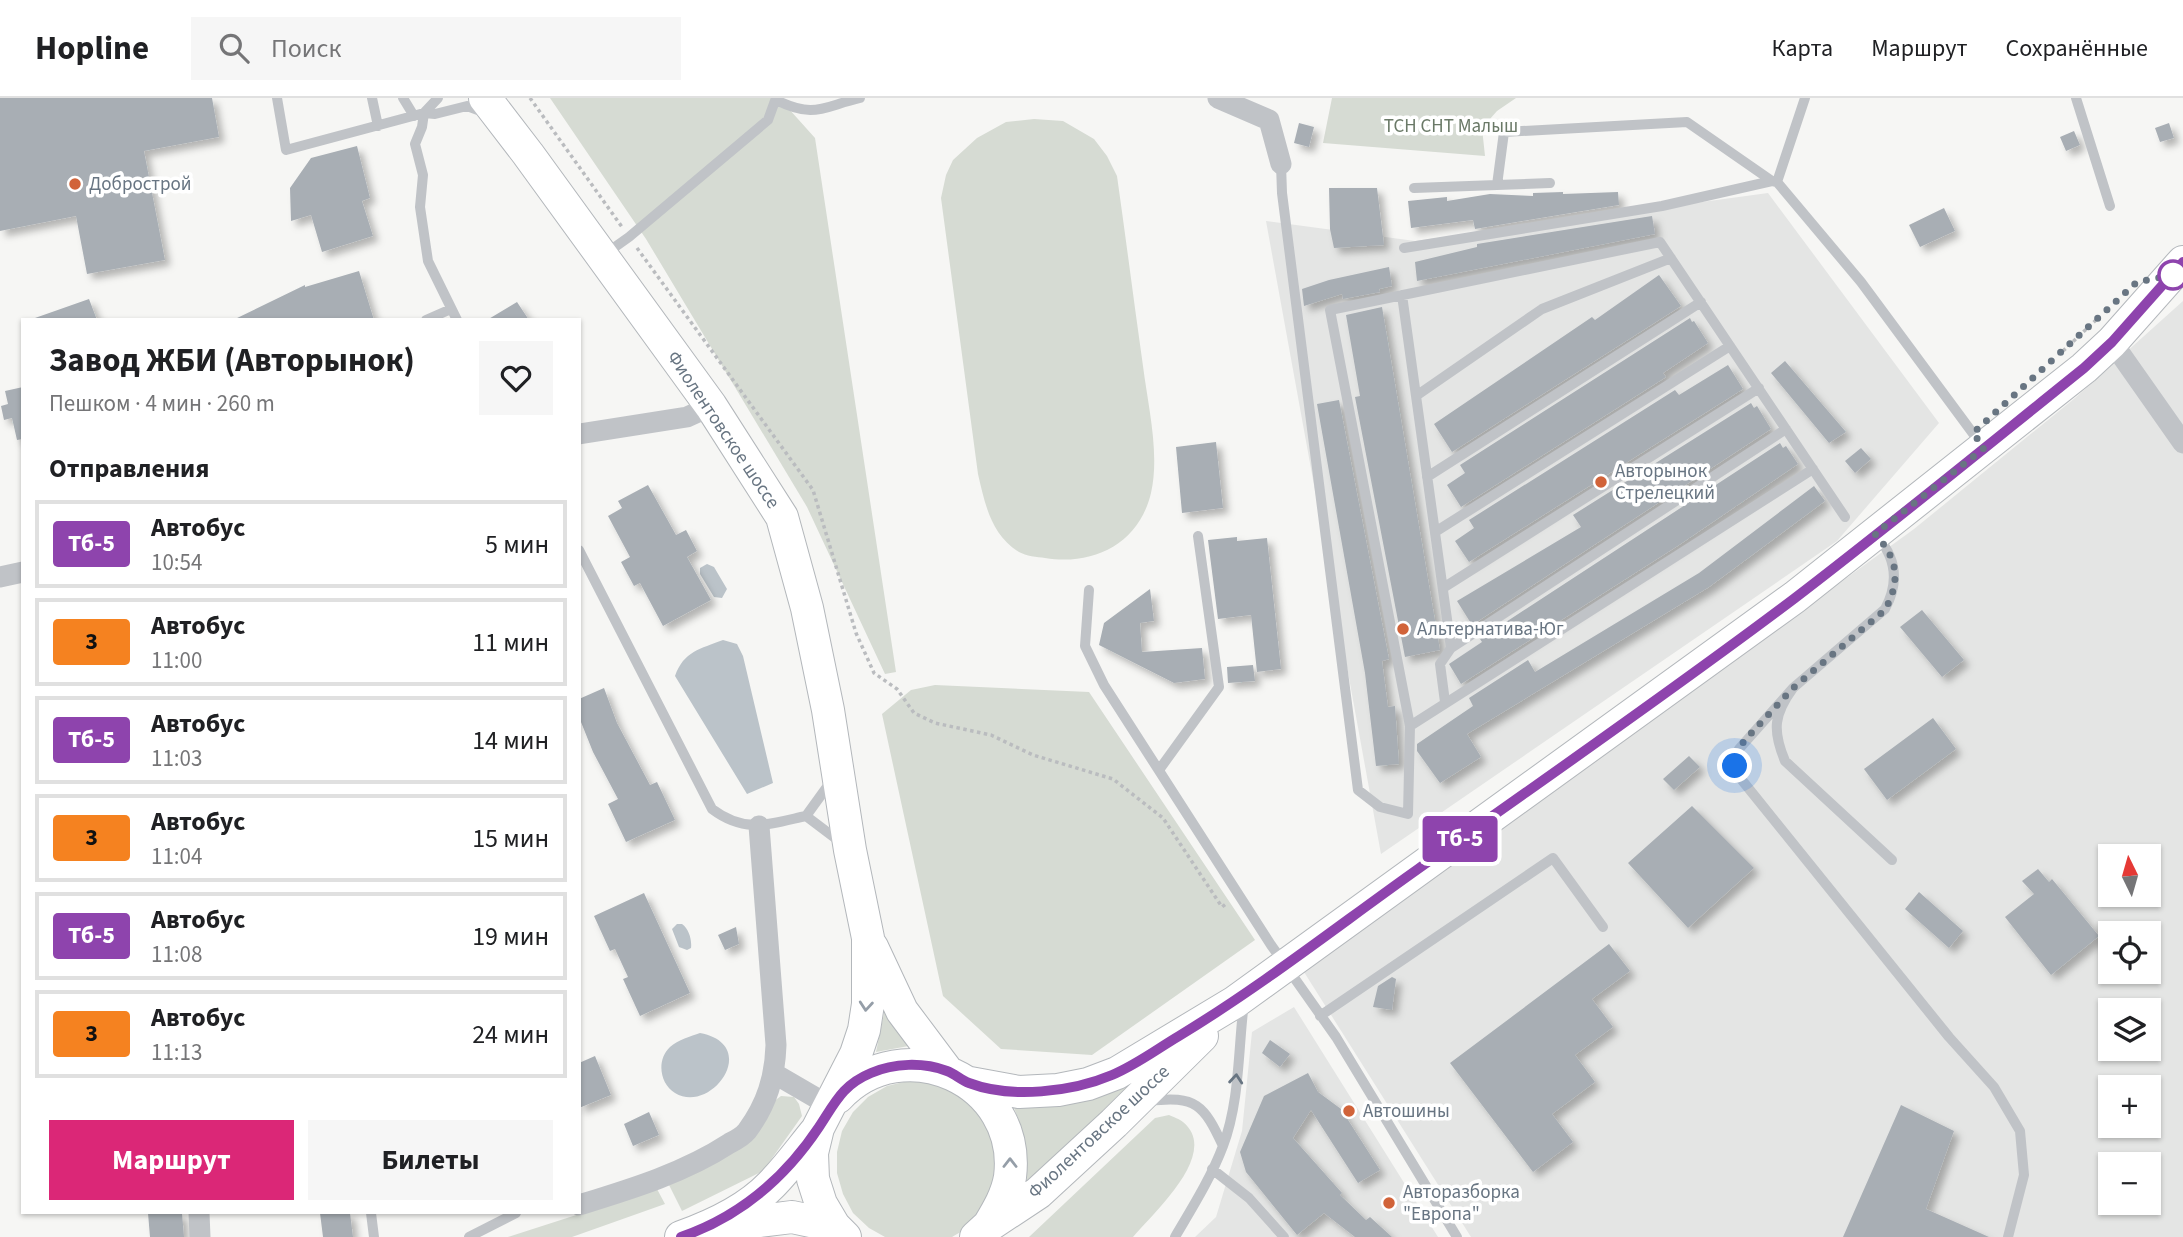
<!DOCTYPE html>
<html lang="ru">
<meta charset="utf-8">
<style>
:root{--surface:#fff;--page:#f6f6f6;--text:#202124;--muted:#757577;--line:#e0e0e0;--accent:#db2777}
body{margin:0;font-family:"Source Sans 3",sans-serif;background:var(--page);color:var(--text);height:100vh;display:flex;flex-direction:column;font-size:26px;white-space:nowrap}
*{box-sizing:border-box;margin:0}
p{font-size:23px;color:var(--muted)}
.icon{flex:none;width:38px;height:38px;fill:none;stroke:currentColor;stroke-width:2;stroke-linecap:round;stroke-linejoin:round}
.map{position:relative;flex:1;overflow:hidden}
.panel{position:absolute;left:21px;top:220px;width:560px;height:896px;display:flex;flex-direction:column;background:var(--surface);border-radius:0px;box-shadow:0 2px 5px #0004}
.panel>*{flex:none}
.badge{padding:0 14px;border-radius:5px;font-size:24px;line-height:46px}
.needle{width:46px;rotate:355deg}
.buttons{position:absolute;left:2098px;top:746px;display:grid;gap:14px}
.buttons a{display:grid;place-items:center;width:63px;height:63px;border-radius:0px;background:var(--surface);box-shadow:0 2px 5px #0004;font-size:35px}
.you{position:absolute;width:35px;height:35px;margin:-18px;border:5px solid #fff;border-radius:50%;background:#1a73e8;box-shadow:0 0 0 10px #1a73e833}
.map>.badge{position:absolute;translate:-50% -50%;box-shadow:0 0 0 4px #fff}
h2{padding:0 28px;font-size:26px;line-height:63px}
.round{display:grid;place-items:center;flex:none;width:74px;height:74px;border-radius:0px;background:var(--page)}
.headline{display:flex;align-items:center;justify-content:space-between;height:119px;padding:0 28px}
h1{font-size:33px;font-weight:700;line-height:52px}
.primary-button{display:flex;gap:14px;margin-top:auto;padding:14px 28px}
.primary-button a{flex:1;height:80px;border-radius:0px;background:var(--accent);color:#fff;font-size:28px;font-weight:700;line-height:80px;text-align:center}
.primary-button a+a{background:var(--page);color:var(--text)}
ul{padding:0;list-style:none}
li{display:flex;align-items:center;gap:21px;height:88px;margin:0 14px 10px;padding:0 14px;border:4px solid var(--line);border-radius:0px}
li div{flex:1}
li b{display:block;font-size:26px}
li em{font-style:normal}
li .badge{min-width:77px;font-weight:700;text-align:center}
header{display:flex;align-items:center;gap:42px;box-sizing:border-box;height:98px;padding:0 35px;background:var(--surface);border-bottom:2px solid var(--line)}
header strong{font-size:33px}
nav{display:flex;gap:38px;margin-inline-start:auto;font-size:24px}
.search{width:490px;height:63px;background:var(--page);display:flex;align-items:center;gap:18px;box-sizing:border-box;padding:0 24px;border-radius:0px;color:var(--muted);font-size:26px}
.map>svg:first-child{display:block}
</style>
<header>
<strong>Hopline</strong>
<div class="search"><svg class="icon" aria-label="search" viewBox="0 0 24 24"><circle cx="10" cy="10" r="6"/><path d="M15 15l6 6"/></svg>Поиск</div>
<nav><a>Карта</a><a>Маршрут</a><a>Сохранённые</a></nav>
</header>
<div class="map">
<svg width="2183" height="1139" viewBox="0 0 2183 1139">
<defs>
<filter id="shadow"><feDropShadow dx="5.5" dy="5.5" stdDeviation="3.5" flood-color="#0004"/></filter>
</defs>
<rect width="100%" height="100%" fill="#f6f6f4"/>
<path fill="#e4e5e4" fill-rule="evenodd" d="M1768,95L1939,325L1837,443L1381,756L1266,123L1415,143Z
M2183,203V1139H1471L1304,874L1914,431L2075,300ZM2110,758H2149V796H2110ZM2110,835H2149V873H2110ZM2110,912H2149V950H2110ZM2110,989H2149V1027H2110ZM2110,1066H2149V1104H2110Z
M1294,909L1438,1139H1195L1216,1119L1242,1033L1252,934Z"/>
<path fill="#d6dbd3" d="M550,0H775L789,11L815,40L896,574L885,576L807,409L646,141Z
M1332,0H1516L1497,13L1482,30L1485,58L1323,45Z
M1034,21L1063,23L1094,41L1107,58L1117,78C1126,141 1134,205 1143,268C1148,308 1160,355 1151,395C1139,446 1093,468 1045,460C1037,459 1026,458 1019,454C991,437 985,406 978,376L941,100L946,77L953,62L977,40L1006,24Z
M935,587L1089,594L1255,842L1092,957L1001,951L943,898L882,616L911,592Z
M886,906L914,947L876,954Z
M1174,951L1026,1090C1029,1058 1024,1030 1010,1001Z
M908,983H929L969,999L995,1032V1095L969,1129L952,1139H885L869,1130L853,1115L843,1096L837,1075V1054L842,1033L853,1014L868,999L887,988Z
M781,998L794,999L799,1006L802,1018L763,1073L682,1113L667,1083Z
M1169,1017C1173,1019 1180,1021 1183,1024C1221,1055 1153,1115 1133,1139H1029L1155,1020Z
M657,1091L665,1106L572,1139H508Z"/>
<path fill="#bbc3c9" d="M707,466L714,469L727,491L722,500L714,499L700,476V470Z
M723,542L737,546L743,558L773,685L747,696L675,578C684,553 700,551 723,542Z
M677,826H682C689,831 692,842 691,850L687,852L679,849L672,831Z
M700,935C762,947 711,1017 675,995C660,986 656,962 670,949C678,942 691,938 700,935Z"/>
<path fill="#a8aeb4" filter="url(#shadow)" d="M0,0H212L219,39L144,53L165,162L87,176L76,118L0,133Z
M1299,25L1314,29L1309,49L1294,45Z
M2169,25L2174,40L2160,44L2155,30Z
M2074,33L2080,47L2066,53L2060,39Z
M357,48L370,100L362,103L373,138L322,154L311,117L291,123L290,90L311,60Z
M1329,90H1377L1384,147L1334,150L1330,131Z
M1563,94V96L1618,94L1619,107L1475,131L1473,122L1411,130L1408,103L1447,99V103L1490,96L1533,98V95Z
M1944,110L1955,133L1920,149L1909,127Z
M1652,118L1655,136L1417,183L1415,164L1477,149V146Z
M1389,169L1392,188L1379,191L1380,194L1343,201L1342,196L1304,208L1302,191L1329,182Z
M359,173L374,222H233L305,187V189Z
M1659,177L1681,208L1452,354L1434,326L1592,219L1595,222Z
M89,201L97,222H35V220Z
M517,204L529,222H487Z
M1382,209L1440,552L1405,559L1355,299L1360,298L1346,217Z
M1690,220L1692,224L1694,223L1708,245L1663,275L1666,279L1461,409L1447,387L1465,375L1460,367Z
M1785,263L1846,334L1829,345L1771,275Z
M1728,267L1743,291L1469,464L1455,443L1474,430L1469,422L1675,292L1679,297Z
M23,289V341L17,342L12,320L4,322L1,308L8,306L5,293Z
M1339,302L1389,561L1382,563L1388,609L1395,608L1399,666L1376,668L1365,575L1317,306Z
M1751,305L1754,310L1757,308L1771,331L1472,527L1457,503L1581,429L1573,417Z
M1216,344L1223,410L1182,415L1176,349Z
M1780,345L1783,350L1786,348L1798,366L1679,447L1461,586L1449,566L1482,544L1480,541Z
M1861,350L1871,361L1855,375L1845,363Z
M648,387L676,437L686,432L697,453L687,459L711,502L663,528L640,485L634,488L621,464L630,459L608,418L622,410L618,403Z
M1814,388L1825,403L1709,489L1467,636L1481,659L1440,685L1417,653V646L1473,608L1469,600L1528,562L1535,574L1699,475Z
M1237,439V443L1267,440L1281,571L1257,574L1251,517L1218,521L1208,442Z
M1150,491L1154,523L1140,525L1142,554L1202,550L1205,581L1174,585L1099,547L1104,525Z
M1922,512L1964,562L1942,579L1900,529Z
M1253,567L1255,583L1228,585L1227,569Z
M604,590L617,625L650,687L657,684L675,722L626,744L608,706L618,701L593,654L579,619V601Z
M1933,620L1956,651L1887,702L1864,671Z
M1689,658L1700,669L1674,692L1663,681Z
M1692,708L1754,770L1688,830L1628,765Z
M2038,771L2049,784L2052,781L2099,838L2051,877L2005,819L2034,796L2022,783Z
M1919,794L1963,833L1949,850L1905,811Z
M644,795L690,895L640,918L623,881L628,879L615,851L610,853L594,818Z
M736,829L739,846L725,852L718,837Z
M1609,846L1630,873L1592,901L1613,929L1575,957L1595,984L1552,1016L1573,1044L1533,1074L1450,965Z
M1392,879L1396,881L1392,912L1373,909L1378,888Z
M1270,942L1290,956L1280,969L1262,955Z
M595,958L611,997L579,1010V965Z
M1308,975L1318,994L1341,1011L1380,1072L1358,1085L1311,1012L1293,1040L1342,1095L1340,1097L1366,1122L1370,1119L1392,1139H1355L1324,1115L1297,1137L1246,1074L1240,1054L1264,998Z
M1901,1007L1954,1033L1926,1111L1989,1139H1843Z
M649,1014L659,1037L633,1048L624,1026Z
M148,1115H182L184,1139H150Z
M320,1115H350L353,1139H323Z"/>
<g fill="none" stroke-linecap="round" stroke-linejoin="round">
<defs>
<path id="secondary" d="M485,0L528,56L711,308L782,419L807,510L828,612L850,752L868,840V906L864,932L856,956L818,1030L812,1055L813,1081L821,1106L834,1128L845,1139
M872,849L902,913L947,973
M970,985L1019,994L1058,992L1088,986L1117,975L1235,904L1795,499L2084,270L2112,244L2183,164
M838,999C903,929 1022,983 1010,1079C1007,1097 998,1112 989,1127
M720,1128L792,1119L834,1128
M681,1139C712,1128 748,1111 771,1087C788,1070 802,1050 817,1032
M976,1139L988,1128L1038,1095L1114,1025L1202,938"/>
</defs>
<use href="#secondary" stroke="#b3b7bb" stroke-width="34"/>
<path stroke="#babcbf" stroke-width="3.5" stroke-dasharray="3.5 3.5" stroke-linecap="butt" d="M530,0L622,129
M637,150L813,392L856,535L874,575L897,591L914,615L935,625L991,637L1033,657L1113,681L1163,720L1222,809L1227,805
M2063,253L2096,222"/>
<path stroke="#c0c3c7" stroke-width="10" d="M277,0L286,52L424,15L435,16L467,8L486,15
M372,0L378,28
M403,0L414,18
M438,0L424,15L422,29L415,46L423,77L420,109L428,163L457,222
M2076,0L2110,108
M776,2C815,21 822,9 860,0
M1281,66L1282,95L1358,692L1380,709L1408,716L1410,628L1330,212L1660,144L1845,419
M1777,84L1805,0
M1550,85L1497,87L1504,34L1687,24L1772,83
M1414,90L1497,87
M1404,150L1662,108L1772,83L1777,84L1861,184L1983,349
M605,156L629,139L768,22L776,0
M1402,197L1451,550L1440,566L1445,604
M426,222L451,211
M1416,298L1542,211L1671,160
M1427,379L1701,204
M1435,434L1730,248
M1877,438C1897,461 1899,485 1885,511L1793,590C1774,616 1772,632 1785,663L1892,762
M579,452L712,711C745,736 770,726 806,718L832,682
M1443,490L1759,290
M1089,492L1085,548L1104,587L1271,847L1336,939L1457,1139
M1451,550L1786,331
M1793,590L1739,651L1735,668L1737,676L1949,939L1994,989L2020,1033L2024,1077L2008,1139
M1410,628L1813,371
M1159,672L1219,589L1198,438
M806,718L843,746
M1320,918L1553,760L1603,829
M1149,1003C1196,997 1204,1007 1223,1048
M1212,1071L1249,1100L1284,1139
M371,1115L374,1139
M469,1139L516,1115
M1175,1139C1192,1110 1211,1080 1223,1048C1240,1003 1238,951 1244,904"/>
<path stroke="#c0c3c7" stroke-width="21" d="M1218,0L1269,22L1281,66
M2112,244L2183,345
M579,336L687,319L711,308
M0,479L23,474
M775,976L830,1008
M579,1107C631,1091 684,1075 730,1045C736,1042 743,1038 747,1033C767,1006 775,979 776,947L759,728
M199,1115L200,1139"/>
<use href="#secondary" stroke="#fff" stroke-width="32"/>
</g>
<defs><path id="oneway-chevron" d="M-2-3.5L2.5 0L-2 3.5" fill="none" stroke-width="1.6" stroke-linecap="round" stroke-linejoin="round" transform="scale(1.75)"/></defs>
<g stroke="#959ea8">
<use href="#oneway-chevron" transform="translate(866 908) rotate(95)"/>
<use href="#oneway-chevron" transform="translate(1010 1065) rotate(-90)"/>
</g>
<use stroke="#687582" href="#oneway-chevron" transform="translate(1236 981) rotate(-85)"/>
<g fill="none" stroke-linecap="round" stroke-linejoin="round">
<defs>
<path id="line" d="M681,1139C739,1119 785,1080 819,1029C835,1005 842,987 871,975C894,965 923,964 947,973C955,976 961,982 969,985C1011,1001 1072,994 1112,977C1136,967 1157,951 1179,938C1263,887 1339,827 1418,771C1544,681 1672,593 1795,500C1893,425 1988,347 2084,270L2112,244L2183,164"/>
</defs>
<use href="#line" stroke="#fff" stroke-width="16"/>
<use href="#line" stroke="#8e44ad" stroke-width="10"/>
<path stroke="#687582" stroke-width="7" stroke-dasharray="0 12.6" d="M1735,668L1739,651L1744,643L1793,590L1885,512C1901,482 1898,461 1875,436L1984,350L1973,335L2137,184L2173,177"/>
</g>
<g fill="#d16339" stroke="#fff" stroke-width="2.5">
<circle cx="75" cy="86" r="7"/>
<circle cx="1601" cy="384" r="7"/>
<circle cx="1403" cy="531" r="7"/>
<circle cx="1349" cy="1013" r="7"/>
<circle cx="1389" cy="1105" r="7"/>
</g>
<circle fill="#fff" stroke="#8e44ad" stroke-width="3.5" cx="2173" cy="177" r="14"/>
<g text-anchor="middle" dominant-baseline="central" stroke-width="7" stroke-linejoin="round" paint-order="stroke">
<g font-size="19" fill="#6a7967" stroke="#fff">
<text x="1451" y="28">ТСН СНТ Малыш</text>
</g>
<g font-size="19" fill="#687582" stroke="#fff" text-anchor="start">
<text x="89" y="86">Добрострой</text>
<text x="1615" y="373">Авторынок<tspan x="1615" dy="22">Стрелецкий</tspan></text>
<text x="1417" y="531">Альтернатива-Юг</text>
<text x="1363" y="1013">Автошины</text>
<text x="1403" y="1094">Авторазборка<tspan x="1403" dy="22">"Европа"</tspan></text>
</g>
<g font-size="19" fill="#687582" stroke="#fff">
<text transform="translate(723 332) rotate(56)">Фиолентовское шоссе</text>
<text transform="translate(1099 1034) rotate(-43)">Фиолентовское шоссе</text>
</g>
</g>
</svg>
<div class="buttons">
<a><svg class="needle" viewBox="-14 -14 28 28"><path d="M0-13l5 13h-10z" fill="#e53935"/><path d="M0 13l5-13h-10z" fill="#757577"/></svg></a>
<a><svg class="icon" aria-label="locate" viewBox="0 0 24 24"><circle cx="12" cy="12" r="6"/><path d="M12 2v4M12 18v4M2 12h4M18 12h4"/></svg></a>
<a><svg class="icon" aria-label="layers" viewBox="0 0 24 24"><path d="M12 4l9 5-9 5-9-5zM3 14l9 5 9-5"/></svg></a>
<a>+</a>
<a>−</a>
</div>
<div class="you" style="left:1735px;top:668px"></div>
<b class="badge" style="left:1460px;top:741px;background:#8e44ad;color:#fff">Тб-5</b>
<section class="panel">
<div class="headline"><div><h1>Завод ЖБИ (Авторынок)</h1><p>Пешком · 4 мин · 260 m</p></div><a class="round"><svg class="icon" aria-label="heart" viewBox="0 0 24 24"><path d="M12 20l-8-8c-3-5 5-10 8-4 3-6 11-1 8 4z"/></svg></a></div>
<h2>Отправления</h2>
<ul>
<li><span class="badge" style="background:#8e44ad;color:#fff">Тб-5</span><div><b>Автобус</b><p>10:54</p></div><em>5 мин</em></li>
<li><span class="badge" style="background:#f58220;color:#111">3</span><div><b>Автобус</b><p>11:00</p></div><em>11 мин</em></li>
<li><span class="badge" style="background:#8e44ad;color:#fff">Тб-5</span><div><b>Автобус</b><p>11:03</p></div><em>14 мин</em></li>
<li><span class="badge" style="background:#f58220;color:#111">3</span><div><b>Автобус</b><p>11:04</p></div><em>15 мин</em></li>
<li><span class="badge" style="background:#8e44ad;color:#fff">Тб-5</span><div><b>Автобус</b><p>11:08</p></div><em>19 мин</em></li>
<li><span class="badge" style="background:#f58220;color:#111">3</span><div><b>Автобус</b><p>11:13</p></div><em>24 мин</em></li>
</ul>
<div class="primary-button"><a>Маршрут</a><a>Билеты</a></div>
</section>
</div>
